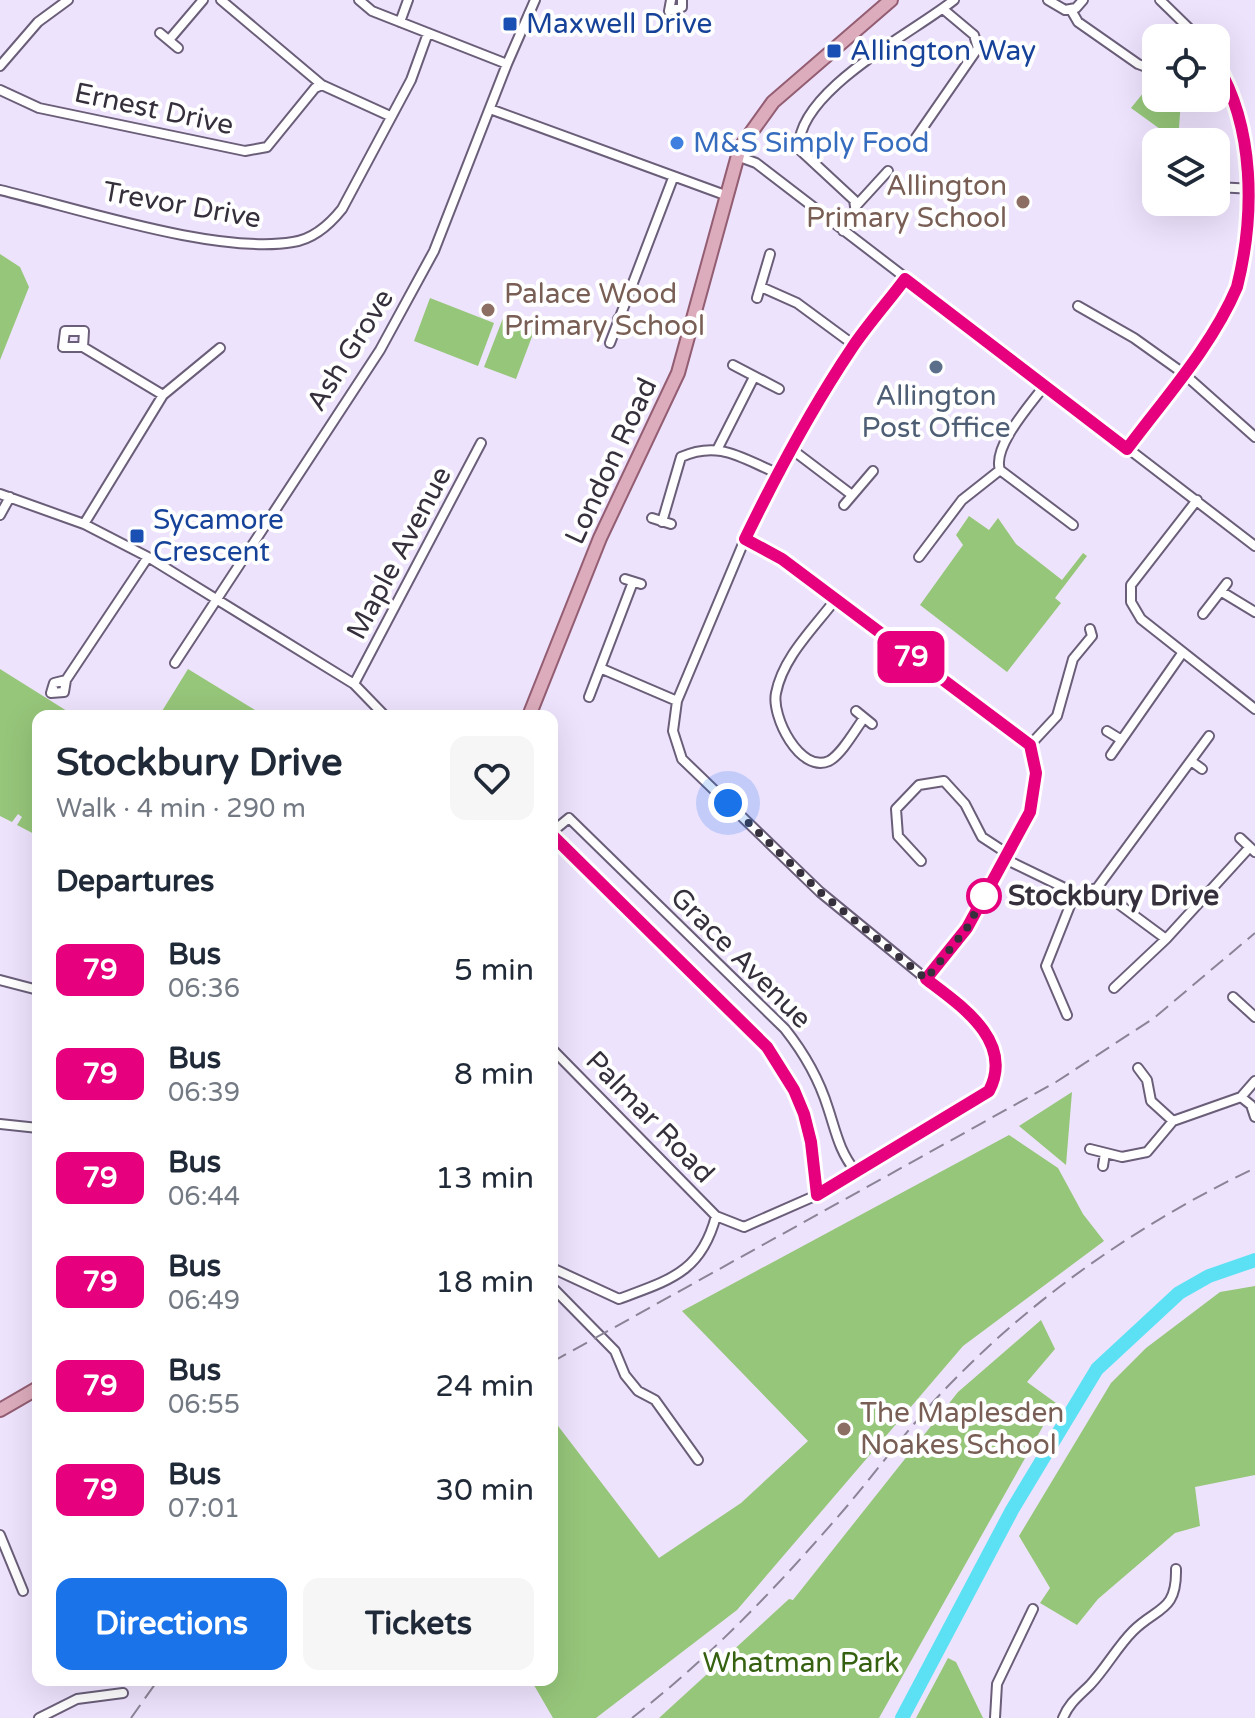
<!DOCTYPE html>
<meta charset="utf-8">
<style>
:root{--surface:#fff;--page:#f6f6f7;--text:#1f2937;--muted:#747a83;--accent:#1a73e8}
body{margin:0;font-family:"Varela Round",sans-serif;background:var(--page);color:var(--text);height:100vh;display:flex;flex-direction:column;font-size:30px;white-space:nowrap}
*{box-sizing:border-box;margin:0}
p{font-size:26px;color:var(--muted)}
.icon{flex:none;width:44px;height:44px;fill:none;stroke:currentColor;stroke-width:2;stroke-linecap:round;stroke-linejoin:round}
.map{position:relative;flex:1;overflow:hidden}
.details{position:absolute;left:32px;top:710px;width:526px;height:976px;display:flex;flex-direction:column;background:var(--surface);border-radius:16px;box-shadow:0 8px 32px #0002}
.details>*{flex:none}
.badge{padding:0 16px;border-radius:12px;font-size:28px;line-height:52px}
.fabs{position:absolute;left:1142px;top:24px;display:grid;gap:16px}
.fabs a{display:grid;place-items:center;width:88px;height:88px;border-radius:16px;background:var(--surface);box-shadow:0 8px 32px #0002;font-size:40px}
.you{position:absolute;width:40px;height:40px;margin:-20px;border:6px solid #fff;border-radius:50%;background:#1a73e8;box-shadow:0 0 0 12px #1a73e833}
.map>.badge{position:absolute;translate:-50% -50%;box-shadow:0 0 0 4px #fff}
h2{padding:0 24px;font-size:30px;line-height:72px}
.round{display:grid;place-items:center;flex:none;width:84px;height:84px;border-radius:16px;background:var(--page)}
.headline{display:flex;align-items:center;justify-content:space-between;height:136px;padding:0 24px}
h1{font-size:38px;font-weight:700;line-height:60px}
.action{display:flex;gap:16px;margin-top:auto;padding:16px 24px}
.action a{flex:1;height:92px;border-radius:16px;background:var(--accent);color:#fff;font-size:32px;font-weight:700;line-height:92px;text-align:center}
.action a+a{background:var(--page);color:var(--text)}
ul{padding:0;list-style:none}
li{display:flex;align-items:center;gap:24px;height:104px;padding:0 24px}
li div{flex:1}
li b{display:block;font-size:30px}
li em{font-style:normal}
li .badge{min-width:88px;font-weight:700;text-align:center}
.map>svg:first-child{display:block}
</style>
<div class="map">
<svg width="1255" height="1718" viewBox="0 0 1255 1718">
<rect width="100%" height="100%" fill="#eee3fd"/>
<path fill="#96c67a" d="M1152,82L1156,83V98L1181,100L1178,142L1131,108Z
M0,254L20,267L29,287L0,360Z
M430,298L494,323L478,366L414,341Z
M505,313L536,326L516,379L484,367Z
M969,516L989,530L998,518L1016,544L1062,580L1083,553L1087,556L1055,598L1061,603L1007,672L920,605L963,545L956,535Z
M0,669L75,716H38V836L17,825L22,817L18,814L12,822L0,816Z
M188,669L255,710L263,716H159Z
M1072,1092L1066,1165L1019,1126Z
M1009,1135L1058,1168L1083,1214L1104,1241L963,1346L737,1610L596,1718H553L531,1680H552V1418L659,1558L741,1503L808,1441L682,1311Z
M1255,1286V1475L1195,1487L1200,1526L1175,1533L1098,1599L1077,1625L1040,1603L1050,1588L1019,1536L1111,1383L1146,1348L1220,1292Z
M1041,1320L1055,1349L1027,1382L1056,1403L879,1718H659L789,1599L793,1600L958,1392Z
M948,1658L956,1662L983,1718H916Z"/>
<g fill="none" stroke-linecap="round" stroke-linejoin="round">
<path stroke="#5be1f3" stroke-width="14" d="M902,1718L1012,1510L1097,1369L1179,1293L1209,1276L1255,1260"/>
<defs>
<path id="street" d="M221,0L322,85L390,116
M359,0L372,11L507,64
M671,0L669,11L682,7V0
M1048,0L1065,10L1076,8L1083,0
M1160,0L1199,38
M1071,10L1078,22L1138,64L1146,67L1156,50
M400,22L408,0
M160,33L178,48
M1163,38L1166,33
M169,40L203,0
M0,66L38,22L68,0
M0,90L39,108L245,151L267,147L315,88L322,85
M490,109L725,195
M915,139L978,48L974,35L943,9
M737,156L756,163L1255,546
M1216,187L1254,189
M0,190C77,208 218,255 293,242C314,239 330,224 342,209L411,80L428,33
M856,206L888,171
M843,231L856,213L854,200L799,149C796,91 913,33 954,0
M761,287L797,303L854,345
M757,298L770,254
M1078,306L1134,338L1183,373L1255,437
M618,319L634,325
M610,343L673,178
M83,347L84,331H65L63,347H83L163,395
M733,365L779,389
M1045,385C1030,405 992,447 1000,470L1073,525
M718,448L754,377
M790,448L852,495
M1127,449C1165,398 1212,346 1237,287C1255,215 1255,127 1216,62
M0,494L84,524L148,557L354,684L385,716
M1197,500L1131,585V602L1141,619L1255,709
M844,505L873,471
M0,515L10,497
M652,518L671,524
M662,522L681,457C719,440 741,458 777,473
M84,524L163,395L220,348
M745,539L782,559L1030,745L1036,773L1030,812L967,928L926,979
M919,557L962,500L1000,470
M625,579L641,584
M1222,592L1255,612
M835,600C814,628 783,657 776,693C771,716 800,774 829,761C842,754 855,730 864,718
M1203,614L1227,583
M175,663L380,350L434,251L507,64L535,0
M600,668L677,701
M66,680L54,683L51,693L64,692L66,680L148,557
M354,684L481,443
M589,697L633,582
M856,711L872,724
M1107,731L1120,739
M1030,745L1057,716L1073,659L1092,636L1090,629
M1111,755L1183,652
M1191,761L1202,769
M552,832L569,818L785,1029C804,1053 819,1079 828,1108C836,1132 839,1151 856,1172
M552,835L767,1047L794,1090L804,1114L811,1142L817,1195
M1240,838L1255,852
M1005,859L1075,893L1097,888L1166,939L1249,848
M921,861L898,836L896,809L919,785L944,781L965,804L982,837L1008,854
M1097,888L1209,736
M0,980L38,990
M1114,988L1166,939
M1233,997L1255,1017
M1067,1015L1046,966L1075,893
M552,1049L716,1216L744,1227L817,1195L985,1096L996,1078L990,1042L975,1019L820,892L682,759L673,731L677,701L745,539L790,448L819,399L854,345L905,279
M1138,1068L1147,1080L1151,1101L1173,1121
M1241,1097L1251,1105L1255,1117
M0,1124L38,1128
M1090,1149L1122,1157L1147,1152L1173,1121L1241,1097L1255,1081
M1103,1166L1105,1153
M552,1268L619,1299C669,1280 701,1273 716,1216
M552,1287L615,1351L625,1375L638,1391L655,1400L698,1460
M0,1535L23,1591
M39,1718L77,1699L123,1693
M995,1718L997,1684L1033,1609
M1063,1718C1069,1703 1079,1696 1090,1685C1106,1668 1117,1647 1133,1631C1157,1607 1177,1612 1176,1569"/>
<path id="primary" d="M529,716L600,538L678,373L740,148L773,102L891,0
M0,1410L38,1388"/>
</defs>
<use href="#street" stroke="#6a5e79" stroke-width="12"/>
<use href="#primary" stroke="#935d72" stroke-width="16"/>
<use href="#street" stroke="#fff" stroke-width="8"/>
<use href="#primary" stroke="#dcacbc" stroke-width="12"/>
<path stroke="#8b8496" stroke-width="2" stroke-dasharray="16 8" stroke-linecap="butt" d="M552,1362L1056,1082L1154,1018L1255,933
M131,1718L158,1680
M632,1718C713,1655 781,1583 848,1505C883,1463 915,1419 954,1380C1040,1292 1144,1221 1255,1168"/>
</g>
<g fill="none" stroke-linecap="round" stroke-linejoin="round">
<defs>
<path id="line" d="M552,835L767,1047L794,1090L804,1114L811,1142L817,1195L989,1091C1015,1041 960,1005 926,979L967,928L1030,812L1036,773L1030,745L782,559L745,539C777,473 811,409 852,348C868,324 888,302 905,279L1127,449C1165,398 1212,346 1237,287C1255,215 1255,128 1216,63"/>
</defs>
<use href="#line" stroke="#fff" stroke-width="18"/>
<use href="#line" stroke="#e6007e" stroke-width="12"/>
<path stroke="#35303c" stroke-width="8" stroke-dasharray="0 14.4" d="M728,803L820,892L926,979L967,928L984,896"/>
</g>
<g fill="#1a4fb4" stroke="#fff" stroke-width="3">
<rect x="502" y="16" width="16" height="16" rx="4"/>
<rect x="826" y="43" width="16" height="16" rx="4"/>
<rect x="129" y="528" width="16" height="16" rx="4"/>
</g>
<circle fill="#3f7fe0" stroke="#fff" stroke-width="3" cx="677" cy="143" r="8"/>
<g fill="#8d6e63" stroke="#fff" stroke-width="3">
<circle cx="1023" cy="202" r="8"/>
<circle cx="488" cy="310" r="8"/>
<circle cx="844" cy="1429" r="8"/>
</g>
<circle fill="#5c6f8a" stroke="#fff" stroke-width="3" cx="936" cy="367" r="8"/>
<circle fill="#fff" stroke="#e6007e" stroke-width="4" cx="984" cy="896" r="16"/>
<g text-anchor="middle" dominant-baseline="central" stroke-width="8" stroke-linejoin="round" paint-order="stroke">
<g font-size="28" fill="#164399" stroke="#fff" text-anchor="start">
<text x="526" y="24">Maxwell Drive</text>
<text x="850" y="51">Allington Way</text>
<text x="153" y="520">Sycamore<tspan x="153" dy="32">Crescent</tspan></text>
</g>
<g font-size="28" fill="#35303c" stroke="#fff">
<text transform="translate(154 109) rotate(12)">Ernest Drive</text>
<text transform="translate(182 205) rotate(10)">Trevor Drive</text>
<text transform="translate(350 350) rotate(-58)">Ash Grove</text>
<text transform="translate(611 461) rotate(-65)">London Road</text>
<text transform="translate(399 553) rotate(-62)">Maple Avenue</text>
<text transform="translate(741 958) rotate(45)">Grace Avenue</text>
<text transform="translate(650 1117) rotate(46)">Palmar Road</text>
</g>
<g font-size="28" fill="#366cbe" stroke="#fff" text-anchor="start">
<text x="693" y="143">M&amp;S Simply Food</text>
</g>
<g font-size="28" fill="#785e54" stroke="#fff" text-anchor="start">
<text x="1007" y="186" text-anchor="end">Allington<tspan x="1007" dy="32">Primary School</tspan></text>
<text x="504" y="294">Palace Wood<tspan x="504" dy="32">Primary School</tspan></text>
<text x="860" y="1413">The Maplesden<tspan x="860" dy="32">Noakes School</tspan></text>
</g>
<g font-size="28" fill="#4e5e75" stroke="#fff">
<text x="936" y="396">Allington<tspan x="936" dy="32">Post Office</tspan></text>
</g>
<g font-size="28" font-weight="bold" fill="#35303c" stroke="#fff" text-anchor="start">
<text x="1008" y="896">Stockbury Drive</text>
</g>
<g font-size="28" fill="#356110" stroke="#fff">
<text x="801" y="1663">Whatman Park</text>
</g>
</g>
</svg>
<div class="fabs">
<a><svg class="icon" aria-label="locate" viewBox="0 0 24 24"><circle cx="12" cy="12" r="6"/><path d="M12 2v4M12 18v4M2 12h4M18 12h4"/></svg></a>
<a><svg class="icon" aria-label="layers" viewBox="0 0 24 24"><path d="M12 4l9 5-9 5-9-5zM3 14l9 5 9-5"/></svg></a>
</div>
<div class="you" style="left:728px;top:803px"></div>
<b class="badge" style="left:911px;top:657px;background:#e6007e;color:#fff">79</b>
<section class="details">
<div class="headline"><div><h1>Stockbury Drive</h1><p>Walk · 4 min · 290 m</p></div><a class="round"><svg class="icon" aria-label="heart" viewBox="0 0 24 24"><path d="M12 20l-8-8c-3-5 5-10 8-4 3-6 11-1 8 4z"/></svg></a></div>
<h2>Departures</h2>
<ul>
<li><span class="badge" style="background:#e6007e;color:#fff">79</span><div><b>Bus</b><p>06:36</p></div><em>5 min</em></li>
<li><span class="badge" style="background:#e6007e;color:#fff">79</span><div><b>Bus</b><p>06:39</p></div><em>8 min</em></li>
<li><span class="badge" style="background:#e6007e;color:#fff">79</span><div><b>Bus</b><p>06:44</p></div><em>13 min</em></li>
<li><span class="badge" style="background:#e6007e;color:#fff">79</span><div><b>Bus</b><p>06:49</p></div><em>18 min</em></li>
<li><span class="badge" style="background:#e6007e;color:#fff">79</span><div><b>Bus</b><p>06:55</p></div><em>24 min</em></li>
<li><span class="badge" style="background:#e6007e;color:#fff">79</span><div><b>Bus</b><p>07:01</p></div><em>30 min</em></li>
</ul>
<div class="action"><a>Directions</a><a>Tickets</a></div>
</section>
</div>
